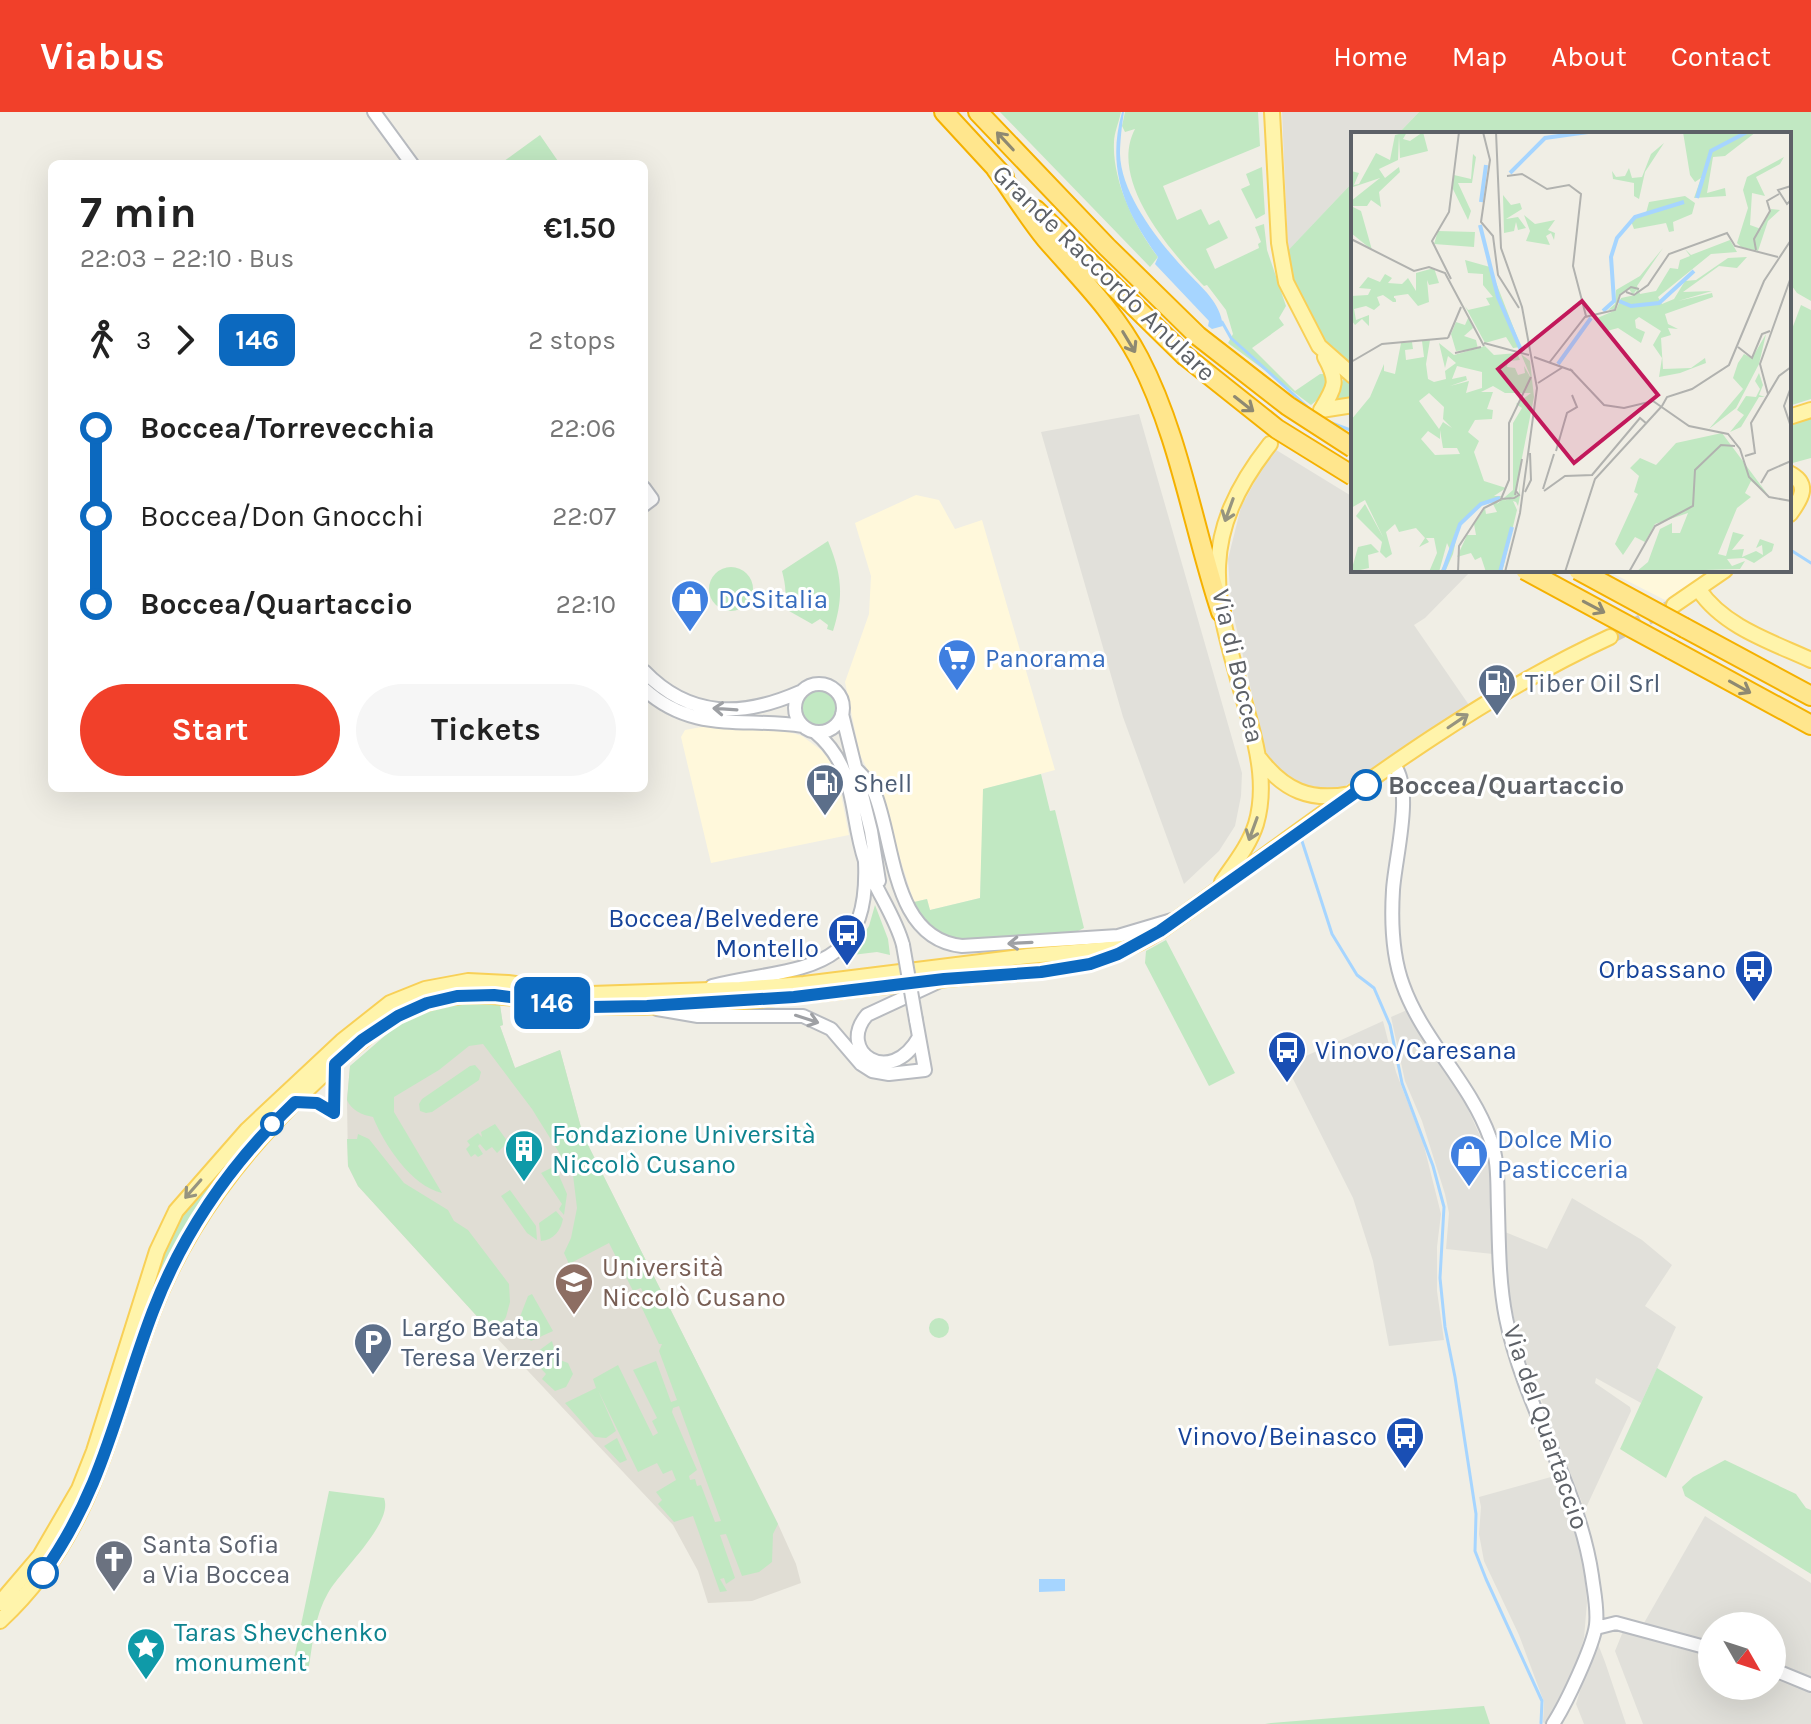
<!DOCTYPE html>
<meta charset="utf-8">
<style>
:root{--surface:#fff;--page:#f6f6f6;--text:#222;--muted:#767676;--accent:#f1402a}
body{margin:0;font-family:Karla,sans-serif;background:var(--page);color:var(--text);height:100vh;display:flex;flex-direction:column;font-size:30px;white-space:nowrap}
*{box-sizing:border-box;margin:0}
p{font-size:26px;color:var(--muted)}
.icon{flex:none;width:44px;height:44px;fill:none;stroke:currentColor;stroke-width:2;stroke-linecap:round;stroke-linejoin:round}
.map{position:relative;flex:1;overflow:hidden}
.drawer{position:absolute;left:48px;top:48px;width:600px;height:632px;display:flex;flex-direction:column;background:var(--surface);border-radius:12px;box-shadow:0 8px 32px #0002}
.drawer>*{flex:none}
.badge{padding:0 16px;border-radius:12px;font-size:28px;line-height:52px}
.needle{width:52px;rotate:129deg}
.tools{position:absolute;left:1698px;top:1500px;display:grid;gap:16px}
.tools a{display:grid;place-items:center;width:88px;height:88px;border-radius:50%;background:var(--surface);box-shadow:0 8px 32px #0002;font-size:40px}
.map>.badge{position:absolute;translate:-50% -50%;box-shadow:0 0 0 4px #fff}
.legs{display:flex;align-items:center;gap:12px;height:88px;padding:0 32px;font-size:26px}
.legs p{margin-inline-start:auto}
.summary{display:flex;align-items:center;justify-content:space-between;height:136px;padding:0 32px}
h1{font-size:44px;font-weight:700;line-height:60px}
.action{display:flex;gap:16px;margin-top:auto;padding:16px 32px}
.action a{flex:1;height:92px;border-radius:48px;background:var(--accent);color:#fff;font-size:32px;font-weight:700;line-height:92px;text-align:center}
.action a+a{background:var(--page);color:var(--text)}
ul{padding:0 32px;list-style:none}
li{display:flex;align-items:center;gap:28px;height:88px;font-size:30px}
li i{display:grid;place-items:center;width:12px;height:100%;margin:0 10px;background:currentColor}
li i::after{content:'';width:20px;height:20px;margin:-10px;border:6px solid;border-radius:50%;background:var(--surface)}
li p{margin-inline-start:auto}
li:first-child i{background:linear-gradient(#0000 50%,currentColor 0)}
li:last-child i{background:linear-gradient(currentColor 50%,#0000 0)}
header{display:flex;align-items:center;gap:48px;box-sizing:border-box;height:112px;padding:0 40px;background:var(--accent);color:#fff}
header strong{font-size:38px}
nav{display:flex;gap:44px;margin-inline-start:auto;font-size:28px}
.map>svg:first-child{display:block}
</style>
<header>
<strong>Viabus</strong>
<nav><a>Home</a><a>Map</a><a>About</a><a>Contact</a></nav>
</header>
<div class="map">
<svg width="1811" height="1612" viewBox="0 0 1811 1612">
<rect width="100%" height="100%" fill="#f0eee5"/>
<path fill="#fff8db" d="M916,383L939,388L955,417L982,408L1055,658L984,677L980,786L930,798L927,787L914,790L878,678L860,643L845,570L869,502L871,464L855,411Z
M1606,458H1711L1665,488Z
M707,614L786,619L802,624L821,638L836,657L849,723L711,751L681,625L685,618Z"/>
<path fill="#e1e0da" d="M1282,0H1419L1398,22H1353V70L1288,139Z
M1139,302L1242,661L1241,684L1235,714L1219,739L1184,772L1123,605L1041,320Z
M1273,336L1353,385V458H1472L1425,506L1414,513L1469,593L1339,678L1307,674L1285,663L1266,641L1231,493L1228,447L1241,395Z
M1407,898L1457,973L1490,1046L1493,1142L1446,1137L1449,1101L1445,1082L1422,1009L1405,969L1391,905Z
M1383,909L1396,960L1423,1030L1441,1102L1437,1135V1179L1444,1228L1389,1234L1373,1149L1353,1086L1286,953Z
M1572,1086L1642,1128L1672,1153L1645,1194L1676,1215L1641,1291L1596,1266L1595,1271L1630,1295L1631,1299L1585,1398L1521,1237L1508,1179L1506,1146L1505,1120L1547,1137Z
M1558,1363L1574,1402L1582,1437L1587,1490L1584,1526L1575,1557L1564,1583L1545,1612L1543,1610L1544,1590L1519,1523L1484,1449L1479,1422L1481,1395L1479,1385Z
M1705,1404L1811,1471V1567L1772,1551V1514H1712V1533L1644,1511Z
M1624,1517L1712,1542V1574H1772V1562L1793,1570L1811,1579V1612H1643L1615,1539Z
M1596,1527L1605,1550L1626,1612H1584L1576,1592Z"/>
<path fill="#e0ddd4" d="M474,891L500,893L503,913L500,914L515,956L560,938L583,1023L778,1412L796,1452L801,1471L752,1489L708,1491L698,1459L673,1413L495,1224L358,1074L348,1054L347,988L350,954L406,909L448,894Z"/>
<path fill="#c1e8c2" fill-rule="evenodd" d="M1000,0H1121C1119,10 1114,21 1114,30C1112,69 1135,115 1158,145L1150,155Z
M1125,0H1258L1260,34L1163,74L1177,108L1201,97L1209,113L1219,108L1228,126L1206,137L1215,157L1259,136L1258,132L1261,130L1255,115L1264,112L1267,138L1286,194L1279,206L1284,213L1252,236L1295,279L1320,262H1327L1330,266L1322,284L1311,293L1228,231L1233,222L1226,198L1207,173L1204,174C1170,139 1108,68 1135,17L1125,20L1122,14Z
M1419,0H1811V189L1797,181L1789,170V22H1398Z
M540,23L560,52H500Z
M1262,55L1265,102L1256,107L1241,77L1250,73L1246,62Z
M1353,70V262L1313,223L1281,146Z
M1801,193L1811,198V287L1789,294V225Z
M1344,265L1353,273V288L1335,289Z
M1811,305V346L1789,352V312Z
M828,429C842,463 844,484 833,519L827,517L828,513L820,507L812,512L782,495C788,484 785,471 782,459Z
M709 477a22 22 0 1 1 44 0a22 22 0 1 1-44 0Z
M800 596a19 19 0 1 1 38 0a19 19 0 1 1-38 0Z
M1041,662L1050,699L1055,698L1084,816L1072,822C1040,824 975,836 947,826C931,821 922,805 914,790L927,787L930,798L980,786L983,677Z
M875,793L888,827L890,843L877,840L852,843L851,841L869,814Z
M1166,828L1235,961L1209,974L1145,851L1146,839Z
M474,891L500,893L503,913L500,914L515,956L560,938L583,1023L778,1412L773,1422L772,1450L759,1460L742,1464L726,1422L720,1423L735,1466L726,1472L724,1466L720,1467L727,1479L720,1480L693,1404L674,1410L658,1392L662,1388L656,1380L676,1368L672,1358L663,1362L657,1351L638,1360L598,1278L616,1319L606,1326L595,1325L565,1291L596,1276L593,1267L618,1253L653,1324L658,1321L652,1309L657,1306L633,1258L656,1249L671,1290L677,1288L659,1239L662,1232H659L640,1192L646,1187L641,1176L633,1179L609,1131L569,1152L564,1141L571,1126L577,1096L573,1063L532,997L483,932L469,934L439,958L394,985V1000L442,1081C411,1074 384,1032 373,1005C362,1003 351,998 347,988L350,954L395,915L426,898ZM679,1294L721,1409L715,1410L701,1373L697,1374L695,1367L690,1368L689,1364L697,1358L672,1300L673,1296Z
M475,953L481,960L479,968L432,1000L426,1001L420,999L419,992L422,987L470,954Z
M495,1012L508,1030L497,1041L492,1035L486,1039L480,1032L478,1034L483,1042L478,1045L475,1042L471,1045L466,1037L470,1033L467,1029L478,1021L482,1025L481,1020Z
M358,1022L369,1027L404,1071L448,1098L454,1109L468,1118L509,1172L510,1190L506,1205L495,1224L358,1074L348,1054L347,1027H357Z
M224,1053L226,1056C187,1108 161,1163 137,1223C145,1196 152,1166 163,1139C176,1106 201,1080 224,1053Z
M555,1054L567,1082L564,1103L559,1097L562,1092L541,1061Z
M510,1078L536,1114L537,1128L527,1121L501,1084Z
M556,1099L563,1107C561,1118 554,1128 541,1129L539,1111Z
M532,1182L553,1219L531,1229L527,1225L524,1228L516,1215L528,1184Z
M929 1216a10 10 0 1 1 20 0a10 10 0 1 1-20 0Z
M552,1229L557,1247L568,1251L573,1262L566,1275L555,1279L542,1267L546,1262L530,1245Z
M1657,1256L1703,1285L1666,1366L1620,1337Z
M617,1326L627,1348L620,1351L604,1334Z
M1725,1348L1796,1382L1806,1396L1811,1398V1462L1685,1384L1682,1375L1693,1365Z
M329,1379L384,1386C394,1411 340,1459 328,1481C315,1503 313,1529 309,1554L292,1556Z
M1484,1594L1490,1612H1265L1271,1611Z"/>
<path fill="#a6d5ff" d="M1122,0H1124C1122,11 1120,31 1120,42C1121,83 1160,131 1186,159C1203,177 1220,190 1223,214L1212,217L1208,214L1209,209L1155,152L1158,145C1125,99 1106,58 1122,0Z
M1039,1467H1065V1479L1039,1480Z"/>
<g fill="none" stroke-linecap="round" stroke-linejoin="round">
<path stroke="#a6d5ff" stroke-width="3" d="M1222,210L1231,226L1313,300
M1329,310L1353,319
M1789,437L1811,451
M1301,726L1332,822L1357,863L1374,876L1390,913L1402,971L1433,1054L1444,1095L1440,1166L1445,1215L1455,1265L1476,1402L1475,1439L1486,1467L1542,1589L1541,1611"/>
<path stroke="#cbcbc6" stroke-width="14" stroke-dasharray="14 7" stroke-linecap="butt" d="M1610,525L1674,493"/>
<defs>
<path id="minor" d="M374,0L412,52
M644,376L652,387L644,393
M644,559C690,607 743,605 800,580
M795 596a24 24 0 1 1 48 0a24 24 0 1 1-48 0Z
M644,577C694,622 743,605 803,614
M842,602L871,719L879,769
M815,620C858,656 849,701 865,749C875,778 895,803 903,833
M1394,653C1414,678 1395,746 1393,778C1391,810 1392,843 1403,873C1423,929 1470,970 1490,1026C1499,1048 1497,1074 1498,1098C1499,1134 1499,1171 1506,1206C1524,1296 1579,1374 1592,1464C1594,1480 1598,1497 1596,1513C1593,1535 1566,1592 1553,1612
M856,657C863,664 871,672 875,682C895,733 892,827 962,834L1118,824L1172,808
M712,874C797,853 870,866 865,750
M657,897L698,904H803L831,917L861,952L872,959L889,962L925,958L916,908
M919,925C890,977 836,939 867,903L938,870
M1596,1516L1616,1511L1712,1537
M1772,1557L1811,1573"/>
<path id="major" d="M1272,0L1279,131L1286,170L1319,234L1353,264
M1321,298C1335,275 1339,270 1325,245
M1321,298L1353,293
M1789,305L1811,298
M1789,361C1811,372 1801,387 1790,402
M1699,478C1724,515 1772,530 1811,548
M1674,493L1725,458
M1260,647C1284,678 1310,690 1350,682
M1222,770C1234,752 1249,734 1256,712C1266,678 1259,643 1250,610C1219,495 1189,435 1270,332
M0,1491L40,1444L79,1377L94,1339L157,1139L176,1099L247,1018L342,929L390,891L425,877L468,869L508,871L591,882L740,877L804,872L1028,844L1123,836
M0,1509C96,1420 109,1313 153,1199C187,1111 242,1041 309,976C333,953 357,931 384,912C462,860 524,895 606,895C718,896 829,880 940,868C1021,859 1088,865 1160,819C1306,717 1447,600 1610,525"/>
<path id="highway" d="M944,0L1004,65
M978,0L1107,135L1198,224
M996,57C1013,80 1028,105 1046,127C1079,165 1115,200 1139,246C1180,325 1193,416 1221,500
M1036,98L1184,243
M1685,516L1811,584
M1671,537L1811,613"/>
</defs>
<use href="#minor" stroke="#b8bbc0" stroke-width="16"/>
<use href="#major" stroke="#f8d057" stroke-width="18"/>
<use href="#highway" stroke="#f5b100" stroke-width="22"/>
<use href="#minor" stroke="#fff" stroke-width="12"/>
<use href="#major" stroke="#fff4ab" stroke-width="14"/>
<use href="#highway" stroke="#ffe68d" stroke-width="18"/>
<defs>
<path id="minor-bridge" d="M903,833L916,908"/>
<path id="highway-bridge" d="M1198,224L1288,294L1353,336
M1184,243L1277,317L1353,364
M1525,458L1671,537
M1578,458L1685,516"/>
</defs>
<use href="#minor-bridge" stroke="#b8bbc0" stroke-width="16" stroke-linecap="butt"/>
<use href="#highway-bridge" stroke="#f5b100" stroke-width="22" stroke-linecap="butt"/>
<use href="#minor-bridge" stroke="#fff" stroke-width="12"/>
<use href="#highway-bridge" stroke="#ffe68d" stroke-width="18"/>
</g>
<defs><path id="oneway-shaft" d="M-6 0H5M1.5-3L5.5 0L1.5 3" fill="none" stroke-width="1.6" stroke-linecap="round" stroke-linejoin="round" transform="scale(2)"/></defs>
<g stroke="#8e8972">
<use href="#oneway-shaft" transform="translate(1005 29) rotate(-133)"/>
<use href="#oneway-shaft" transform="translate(1129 230) rotate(59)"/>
<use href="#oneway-shaft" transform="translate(1244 292) rotate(38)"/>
<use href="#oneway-shaft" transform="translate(1594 495) rotate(28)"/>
<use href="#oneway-shaft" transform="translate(1740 575) rotate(29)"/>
</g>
<g stroke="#96947f">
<use href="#oneway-shaft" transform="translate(1229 398) rotate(110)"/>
<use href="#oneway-shaft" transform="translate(1458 609) rotate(-34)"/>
<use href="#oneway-shaft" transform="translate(1253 717) rotate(110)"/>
<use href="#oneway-shaft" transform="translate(193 1077) rotate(131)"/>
</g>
<g stroke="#9ea0a4">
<use href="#oneway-shaft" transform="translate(725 597) rotate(-176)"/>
<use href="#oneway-shaft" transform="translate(1020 831) rotate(177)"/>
<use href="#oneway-shaft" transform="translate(807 907) rotate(18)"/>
</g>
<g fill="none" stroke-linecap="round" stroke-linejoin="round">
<defs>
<path id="line-1" d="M43,1461C104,1376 117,1293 153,1199C184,1118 233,1049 295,990L317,991L334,1001L335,952L362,928L398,904L427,891L457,884L494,883L590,895L647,894L794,885L944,867L1041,860L1090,852L1118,842L1160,819L1366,673"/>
</defs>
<use href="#line-1" stroke="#fff" stroke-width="18"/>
<use href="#line-1" stroke="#0c69bf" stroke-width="12"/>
</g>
<defs>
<symbol id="shop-pin" viewBox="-11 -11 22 30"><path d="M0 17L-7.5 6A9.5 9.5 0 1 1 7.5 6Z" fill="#3f7fe0" stroke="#fff"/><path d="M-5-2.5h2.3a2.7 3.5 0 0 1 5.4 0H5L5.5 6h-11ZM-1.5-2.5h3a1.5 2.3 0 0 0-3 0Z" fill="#fff"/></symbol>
<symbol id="supermarket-pin" viewBox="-11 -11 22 30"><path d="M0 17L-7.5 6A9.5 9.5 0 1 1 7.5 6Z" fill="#3f7fe0" stroke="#fff"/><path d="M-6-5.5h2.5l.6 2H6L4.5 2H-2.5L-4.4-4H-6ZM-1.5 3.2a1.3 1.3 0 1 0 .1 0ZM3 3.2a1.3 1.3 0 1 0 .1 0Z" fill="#fff"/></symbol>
<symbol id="fuel-pin" viewBox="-11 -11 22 30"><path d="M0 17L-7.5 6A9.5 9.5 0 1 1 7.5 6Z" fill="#5c6f8a" stroke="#fff"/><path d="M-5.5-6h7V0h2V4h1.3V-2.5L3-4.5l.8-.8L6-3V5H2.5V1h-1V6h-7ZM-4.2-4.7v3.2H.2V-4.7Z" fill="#fff"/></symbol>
<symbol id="bus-pin" viewBox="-11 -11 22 30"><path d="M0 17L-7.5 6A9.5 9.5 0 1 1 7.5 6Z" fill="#1a4fb4" stroke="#fff"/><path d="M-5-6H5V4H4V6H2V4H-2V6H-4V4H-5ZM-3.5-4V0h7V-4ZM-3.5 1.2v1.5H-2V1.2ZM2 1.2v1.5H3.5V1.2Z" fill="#fff"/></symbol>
<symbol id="building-pin" viewBox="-11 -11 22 30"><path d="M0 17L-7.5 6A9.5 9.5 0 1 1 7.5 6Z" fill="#0f9aa8" stroke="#fff"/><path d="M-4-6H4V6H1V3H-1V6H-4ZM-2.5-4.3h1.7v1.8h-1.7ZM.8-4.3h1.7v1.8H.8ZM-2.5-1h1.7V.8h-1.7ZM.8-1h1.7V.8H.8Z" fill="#fff"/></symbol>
<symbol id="university-pin" viewBox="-11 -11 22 30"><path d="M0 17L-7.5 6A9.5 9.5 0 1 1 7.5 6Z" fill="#8d6e63" stroke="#fff"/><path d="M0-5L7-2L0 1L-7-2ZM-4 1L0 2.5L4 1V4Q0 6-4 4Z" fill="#fff"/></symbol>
<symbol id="parking-pin" viewBox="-11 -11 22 30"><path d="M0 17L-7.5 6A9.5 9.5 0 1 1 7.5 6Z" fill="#5c6f8a" stroke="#fff"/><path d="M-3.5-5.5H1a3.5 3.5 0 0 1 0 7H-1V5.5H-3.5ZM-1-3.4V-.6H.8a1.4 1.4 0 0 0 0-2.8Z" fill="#fff"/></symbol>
<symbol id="church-pin" viewBox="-11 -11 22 30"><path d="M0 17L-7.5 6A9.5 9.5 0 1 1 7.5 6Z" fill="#6b7280" stroke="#fff"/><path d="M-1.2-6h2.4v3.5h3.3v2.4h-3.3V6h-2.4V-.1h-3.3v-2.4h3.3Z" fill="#fff"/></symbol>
<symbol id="sight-pin" viewBox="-11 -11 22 30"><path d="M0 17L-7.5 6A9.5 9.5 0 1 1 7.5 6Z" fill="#0f9aa8" stroke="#fff"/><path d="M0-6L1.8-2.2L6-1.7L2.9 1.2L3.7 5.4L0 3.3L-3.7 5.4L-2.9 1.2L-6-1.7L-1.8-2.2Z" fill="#fff"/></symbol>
</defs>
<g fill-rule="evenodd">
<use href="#shop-pin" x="668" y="465" width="44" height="60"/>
<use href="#supermarket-pin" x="935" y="524" width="44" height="60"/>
<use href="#fuel-pin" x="1475" y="549" width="44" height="60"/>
<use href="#fuel-pin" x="803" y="649" width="44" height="60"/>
<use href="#bus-pin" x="825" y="799" width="44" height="60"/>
<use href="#bus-pin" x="1732" y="835" width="44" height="60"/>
<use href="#bus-pin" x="1265" y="916" width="44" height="60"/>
<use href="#building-pin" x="502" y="1015" width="44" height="60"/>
<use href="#shop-pin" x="1447" y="1020" width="44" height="60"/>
<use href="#university-pin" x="552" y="1148" width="44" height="60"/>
<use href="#parking-pin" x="351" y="1208" width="44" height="60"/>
<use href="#bus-pin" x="1383" y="1302" width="44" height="60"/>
<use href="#church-pin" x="92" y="1425" width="44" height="60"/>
<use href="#sight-pin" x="124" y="1513" width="44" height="60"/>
</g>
<g fill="#fff" stroke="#0c69bf" stroke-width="4">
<circle cx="1366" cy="673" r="14"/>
<circle cx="272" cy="1012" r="10"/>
<circle cx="43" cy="1461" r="14"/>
</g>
<g text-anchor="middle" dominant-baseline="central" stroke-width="6" stroke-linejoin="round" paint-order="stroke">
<g font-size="26" fill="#5d6167" stroke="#fff">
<text transform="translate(1104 161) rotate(44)">Grande Raccordo Anulare</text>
<text transform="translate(1238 554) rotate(77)">Via di Boccea</text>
<text transform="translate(1546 1315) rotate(71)">Via del Quartaccio</text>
</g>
<g font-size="26" fill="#366cbe" stroke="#fff" text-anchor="start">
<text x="718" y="487">DCSitalia</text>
<text x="985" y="546">Panorama</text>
<text x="1497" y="1027">Dolce Mio<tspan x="1497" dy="30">Pasticceria</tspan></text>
</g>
<g font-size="26" fill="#4e5e75" stroke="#fff" text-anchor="start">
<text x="1525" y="571">Tiber Oil Srl</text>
<text x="853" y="671">Shell</text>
<text x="401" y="1215">Largo Beata<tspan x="401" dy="30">Teresa Verzeri</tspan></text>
</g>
<g font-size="26" font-weight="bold" fill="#5d6167" stroke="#fff" text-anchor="start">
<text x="1388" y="673">Boccea/Quartaccio</text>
</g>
<g font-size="26" fill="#164399" stroke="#fff" text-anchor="end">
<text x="819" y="806">Boccea/Belvedere<tspan x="819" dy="30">Montello</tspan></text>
<text x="1726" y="857">Orbassano</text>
<text x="1315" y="938" text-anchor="start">Vinovo/Caresana</text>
<text x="1377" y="1324">Vinovo/Beinasco</text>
</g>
<g font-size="26" fill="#0d838f" stroke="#fff" text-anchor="start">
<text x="552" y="1022">Fondazione Università<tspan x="552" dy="30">Niccolò Cusano</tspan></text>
<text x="174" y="1520">Taras Shevchenko<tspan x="174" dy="30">monument</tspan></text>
</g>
<g font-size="26" fill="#785e54" stroke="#fff" text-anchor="start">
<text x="602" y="1155">Università<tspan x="602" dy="30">Niccolò Cusano</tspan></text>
</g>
<g font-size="26" fill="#5b616d" stroke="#fff" text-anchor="start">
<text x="142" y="1432">Santa Sofia<tspan x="142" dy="30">a Via Boccea</tspan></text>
</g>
</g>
<g transform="translate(1351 20)">
<rect width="440" height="440" fill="#f0eee5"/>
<path d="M56,0L52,7L59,9L72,0L77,19L49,26L48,4L47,28L28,37L34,46L48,35L49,40L28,60L30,75L20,68L16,74H0L10,79L21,118L0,101V69L29,46L2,55L0,39L8,41L3,53L8,52L25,21L39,28L44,3ZM405,0L374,24L362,25L356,61L374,56L375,64L343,66L350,46L344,50L339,43L332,0ZM313,11L294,40L288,67L283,64V51L262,47L261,39L265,45L274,44L278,36L281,46L291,45L300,22ZM122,22L125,25L121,51H107L120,79L117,88L101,55L103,43L120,47ZM433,25L429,32L405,45L414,64L401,61L399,93L410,97L420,77L429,78L417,89L407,119L390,115L386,111L397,76L392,58L396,45ZM152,63L160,73L169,71L171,77L155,87L167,85L175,96L167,98L165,90L163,99L153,101ZM334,64L344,71L341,82L322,90L323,99L318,100L315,91L283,97L280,89L295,81L298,70ZM173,83L184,92L204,88L197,98L204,101L203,108L200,101L195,104L199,113L175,109L179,99ZM87,99L124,100L123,115L83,112ZM379,108L386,120L360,122L307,165L311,172L323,167L334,149L345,148L377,126L396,125L386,136L368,134L332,160L361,159L327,169L361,161L362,165L314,182L317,192L327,197L317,196L320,203L310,206L312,237L340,236L354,226L355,231L329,241L308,245L311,226L302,213L310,199L288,185L284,188L285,196L294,200L290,211L267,196L256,199L244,187L265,178L270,166L284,163L286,157L282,163L278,157L268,163L264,177L257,178L264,172L265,158L289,144L312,116L286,154L289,162L305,159L319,136L327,137L329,128L339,124L334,117L340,123ZM114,128L139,135L170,215L162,216L155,205L134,211L114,174L117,178L139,173L135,166L142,165L132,153V142L117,141ZM83,136L88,151L78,153L76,148L78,170L67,174L57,162L43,164V166H44L45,168V170H42L32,163L26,165L29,173L23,178L15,174L3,177L5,188L18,183V194L11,187L4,193L1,189L0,164L17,163L20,157L8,156L17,145L29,150L34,142L41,146L37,151L51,152L57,146L65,159V141ZM118,184L122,196L113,204L125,208L127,217L105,219L100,202L105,190L114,193ZM415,202L408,232L385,276L358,297L392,257L382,246L387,231L393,222L401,226ZM79,208L75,232L77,247L83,250L95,247L94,239L105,231L97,224L94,236L88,211L103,223L134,214L143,223L166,221L169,228L157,229L156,235L164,236L167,243L174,241L173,234L181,248L170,222L179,229L183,265L164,361L167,363L152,369L168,364L169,351V364L167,374L165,370L162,369L166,378L151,440H135L130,425L124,428L120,421L106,425L116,403H125L123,392L134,376L135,382L146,380L141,370L128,374L108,394L102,422L94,440H89L100,420L96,411L88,440H78L86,421L83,406H75L78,410L68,415L74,406L65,396L48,400L44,392L35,400L41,422L35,426L29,420L31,410L5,384L14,372L32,405L14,368L0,376V288L19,265L33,232V239L44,242L50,211L61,210L62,217L54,218L55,228L73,225L71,209ZM106,234L131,240V256L115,261L118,249L99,254L116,248L115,244L101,247ZM142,254L154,261H180L165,272L171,276L162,291V358L146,372L150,364H143L155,356L133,349L123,320L128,309L117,300L124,288L141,287L142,278L136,277L142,260H130ZM78,261L93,275L92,287L101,296L92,290L88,297L68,269ZM89,298L92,316H106L109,322L84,323L70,307L77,299L89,307ZM408,241L412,253L408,263L414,265H408L390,295L379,300L393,283L386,278L395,264L405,265L409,257L404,249ZM371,301L417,363L400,349L394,361L400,365L386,376L367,422L375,424L382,400L393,403L381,418L393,417L391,425L405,419L412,423L411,413L405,416L409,407L423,412L421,419L403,431L393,426L376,427L381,434L394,429L389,437L285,440L297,430L309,397L321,391V401H329L337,381L304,392L294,410L284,405L272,423L264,412L287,362L283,360L288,344L279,336L289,326L305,333L325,311ZM20,412L28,420L17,423L18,436L0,440L7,415Z" fill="#c1e8c2" fill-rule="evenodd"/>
<path fill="none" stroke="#a6d5ff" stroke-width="4" d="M159,41L194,6L237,0M346,66L360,19L396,0M130,70L135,33M129,93L147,165L170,218M268,169L280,174L308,171L343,139M252,179L263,169L260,125L266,106L284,85L333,70M207,232L240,186M92,440L109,392L130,372L149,366M149,440L161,395"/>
<path fill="none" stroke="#b1b2af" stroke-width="2" d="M132,0L139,28L130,90L142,104L147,143L168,176M145,0L150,116L171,175L186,256L169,381L154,440M156,44L171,42L196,57L218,53L230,62L222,134L235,184M440,54L427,58L436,72L440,68M0,107L63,139L78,135L94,141L133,214M405,118L403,107L419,79L416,69L428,62M100,147L81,109L98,80L108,0M275,160L283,163L297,153L318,122L376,101L384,114L427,125M97,206L110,175M133,211L178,223M387,215L401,226L411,202L419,199M104,221L130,215M183,225L222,239M0,230L31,212L97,206M198,231L234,185L264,178L269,163L280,155L288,157M219,237L253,273L273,276L302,269L338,294L377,302L389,317L398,345L418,365L440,369M187,251L212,235M440,255L433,274L440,295M417,262L409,232L440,145M311,274L316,265L341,257L378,233L413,149L440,108M205,319L216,281L226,275L221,263M394,324L404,321L400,291L428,244L440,235M241,343L289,286L296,292M410,351L417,339L440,329M192,357L203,322M165,359L168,363L163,366L150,367L158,348V291L180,245M193,359L214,344L242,343M174,360L180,348L179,321M164,363L171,327M107,440L108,414L133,376L151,367M214,440L244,347L311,274M278,440L304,394L342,374L344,338L370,313L384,314"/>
<path fill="#c2185b" fill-opacity="0.15" stroke="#c2185b" stroke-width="4" d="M231,169L307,263L223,331L147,237Z"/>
<rect width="440" height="440" fill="none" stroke="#5d6167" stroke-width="4"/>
</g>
</svg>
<div class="tools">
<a><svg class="needle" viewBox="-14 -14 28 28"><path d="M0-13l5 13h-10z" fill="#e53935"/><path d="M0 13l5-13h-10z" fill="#767676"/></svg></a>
</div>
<b class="badge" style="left:552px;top:891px;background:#0c69bf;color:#fff">146</b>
<section class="drawer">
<div class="summary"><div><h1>7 min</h1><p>22:03 – 22:10 · Bus</p></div><b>€1.50</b></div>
<div class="legs"><svg class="icon" aria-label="walk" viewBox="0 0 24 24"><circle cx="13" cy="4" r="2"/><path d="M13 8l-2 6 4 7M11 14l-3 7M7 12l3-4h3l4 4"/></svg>3<svg class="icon" aria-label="forward" viewBox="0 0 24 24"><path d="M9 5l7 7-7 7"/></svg><b class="badge" style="background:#0c69bf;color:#fff">146</b><p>2 stops</p></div>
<ul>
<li><i style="color:#0c69bf"></i><b>Boccea/Torrevecchia</b><p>22:06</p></li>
<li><i style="color:#0c69bf"></i><span>Boccea/Don Gnocchi</span><p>22:07</p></li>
<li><i style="color:#0c69bf"></i><b>Boccea/Quartaccio</b><p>22:10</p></li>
</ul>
<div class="action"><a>Start</a><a>Tickets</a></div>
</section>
</div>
